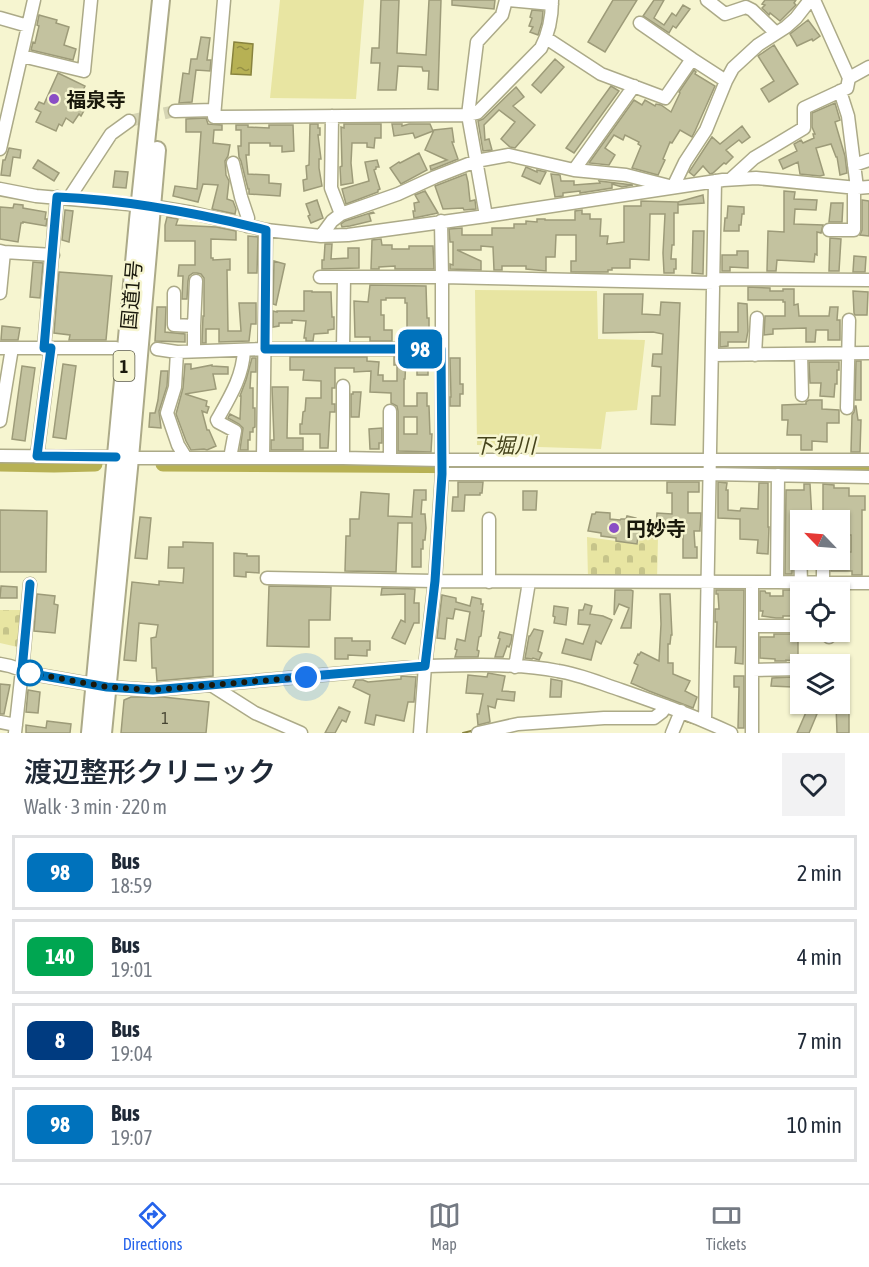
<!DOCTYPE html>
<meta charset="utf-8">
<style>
:root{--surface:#fff;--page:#f2f2f3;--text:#1f2937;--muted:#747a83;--line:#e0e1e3;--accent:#2563eb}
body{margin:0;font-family:"Asap Condensed","Noto Sans JP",sans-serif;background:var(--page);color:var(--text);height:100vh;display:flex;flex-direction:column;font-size:22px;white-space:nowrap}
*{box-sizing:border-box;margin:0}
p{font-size:20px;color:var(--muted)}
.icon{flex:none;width:33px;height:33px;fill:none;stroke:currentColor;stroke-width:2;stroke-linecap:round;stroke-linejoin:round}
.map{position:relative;height:733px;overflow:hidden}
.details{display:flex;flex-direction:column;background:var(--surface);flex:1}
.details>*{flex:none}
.badge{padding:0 12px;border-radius:9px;font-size:21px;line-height:39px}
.needle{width:39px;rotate:295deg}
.controls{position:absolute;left:790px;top:510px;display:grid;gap:12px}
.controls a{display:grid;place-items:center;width:60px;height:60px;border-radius:0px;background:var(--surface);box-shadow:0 2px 4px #0004;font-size:30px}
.you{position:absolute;width:30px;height:30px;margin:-15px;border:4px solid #fff;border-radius:50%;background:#1a73e8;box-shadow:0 0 0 9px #1a73e833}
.map>.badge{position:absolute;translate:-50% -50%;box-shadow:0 0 0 3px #fff}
.round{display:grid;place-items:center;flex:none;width:63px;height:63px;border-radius:0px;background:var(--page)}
.headline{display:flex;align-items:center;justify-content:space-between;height:102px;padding:0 24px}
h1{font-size:28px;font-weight:600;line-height:45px}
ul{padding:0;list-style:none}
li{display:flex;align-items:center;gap:18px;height:75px;margin:0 12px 9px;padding:0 12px;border:3px solid var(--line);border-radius:0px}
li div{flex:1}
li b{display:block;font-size:22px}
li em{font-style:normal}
li .badge{min-width:66px;font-weight:700;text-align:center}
.tabs{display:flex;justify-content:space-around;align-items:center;height:84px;border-top:2px solid var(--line);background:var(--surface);font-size:16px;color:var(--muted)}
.tabs a{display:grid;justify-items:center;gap:3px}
.tabs .selected{color:var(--accent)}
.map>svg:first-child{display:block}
</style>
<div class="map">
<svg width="869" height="733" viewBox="0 0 869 733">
<defs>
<pattern id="cemetery-stones" width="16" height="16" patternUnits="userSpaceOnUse" patternTransform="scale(1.5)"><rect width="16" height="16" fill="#e8e5a2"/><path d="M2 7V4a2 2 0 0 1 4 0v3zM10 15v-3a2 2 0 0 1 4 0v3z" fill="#c6c48a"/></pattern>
<pattern id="water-ripples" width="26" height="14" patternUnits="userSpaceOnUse" patternTransform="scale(1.5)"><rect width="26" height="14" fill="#b7b154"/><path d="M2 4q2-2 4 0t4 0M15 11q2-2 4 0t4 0" fill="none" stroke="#948f44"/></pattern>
</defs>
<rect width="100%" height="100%" fill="#f6f5d0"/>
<path fill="#e8e5a2" d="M280,0H364L356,99L270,98Z
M475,290L597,291L598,339L645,340L637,410L606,412L601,449L477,445Z"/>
<path fill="url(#cemetery-stones)" d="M640,535L658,537L657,580L588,578L587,537L638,544Z
M0,610H25L22,648L0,643Z"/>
<path fill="url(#water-ripples)" stroke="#88833e" stroke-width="1.5" d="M234,42L253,44L251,75L231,74Z"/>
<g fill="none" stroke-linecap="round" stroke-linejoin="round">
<path stroke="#88833e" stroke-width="2" d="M682,720L696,724
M463,733L475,730"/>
<path stroke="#b7b154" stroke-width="15" d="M0,464L54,465L95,464
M163,464L869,468"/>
</g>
<path fill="#c3c29f" stroke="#9d9b79" stroke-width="1.5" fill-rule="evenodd" d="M381,0H399L397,53L426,55L429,0H441L438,90L428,89L429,71H423L422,67L398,66L396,90H378L380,63H371L372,48H379Z
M452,0H495L494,9L452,5Z
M613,0H637L605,52L588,42Z
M654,0H664L654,18L664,25L672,13L676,16L683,5L690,9L676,28L673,26L669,33L643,16Z
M765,0H796L794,3L796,5L780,21L770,13L769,15L762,8L765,5L762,4Z
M532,10L543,11L542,22L538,35L530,32L533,27L529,26L532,18L530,17Z
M39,15L57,20L56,23L69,27L64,45L76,49L73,60L31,50L33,42L35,43L39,26L37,25Z
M808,20L820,36L813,41L812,39L797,46L790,34Z
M201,37L210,38L207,60H211L210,71L196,70L192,102L179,103L183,73L189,74L191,59H197Z
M774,45L798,84L769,102L761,89L774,81L758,56Z
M555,59L564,67L541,93L532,85Z
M694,70L696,72L695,74L715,86L695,131L692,137L680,130L672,143L670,142L663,159L665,160L658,175L632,168L641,146L638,144L639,142L625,135L623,140L614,135L605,148L615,155L609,165L589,163L634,100L642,105L645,100L655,106L656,104L661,105L671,112L680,93L679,92Z
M58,73L85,86L78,101L87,105L81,116L79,114L73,123L66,118L62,126L59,124L56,131L36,122L41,112L35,109L39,102L44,104Z
M611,86L619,91L574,153L566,148Z
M516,87L524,97L513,106L535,125L515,148L510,147L501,139L515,122L499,110L484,125L485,140L489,139L492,150L483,151L478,121L483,119Z
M835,103L840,120L835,122L845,156L847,173L840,175L837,157H836L831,144L816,148L824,175L820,176L800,174L798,162L783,169L779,160L797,151L794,144L801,140L803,143L814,138L813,134H815L812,127V113Z
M206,118L208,124L222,125V130H214L213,143L230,145L228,156L225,161L226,175L229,181L227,199L233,201L236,209L235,214L212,209L218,185L203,184L198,202L173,196L175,186L197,189L201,132H186V119Z
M310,124H318V128H320V135H318L321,159H319V168L322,186L304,191L303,180L307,179L306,166L309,165Z
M344,124H381V138H375L374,148L367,147V143H352L351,163L353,183L341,185L340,167L342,166L341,127L344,128Z
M392,124H402V126L409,124H430L433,131L415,138L413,133L394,136Z
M236,125H248V127L269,128V125H293L294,151L282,152V146H270V143H249V155H246L248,174L269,175V183L281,184L280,196L249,194V189H248L241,161L239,157L238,146H241V130H236Z
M742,126L750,137L742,143L739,140L726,150L733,157L726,164L724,163L713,173L710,174L703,166L694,176L689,172L712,137L720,144Z
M452,128L454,142H452L458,159L431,170L430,166L447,160L425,150L434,130Z
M9,148L21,150L20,158L13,157L10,176L1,175L3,160H5Z
M419,153L427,170L401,184L390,168L399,162L400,163Z
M38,160L59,173L54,181L33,168Z
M377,160L379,167H376V169L374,170L380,189L378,190V192L346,204L342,189L369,181L365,162Z
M526,167L537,172V170L546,172L540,184L522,176Z
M115,171L128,172L126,188L113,187Z
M466,174L468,182L470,201L475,200L476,209L464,210L463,208L443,209L435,186Z
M551,174L560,175L561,181H574V185L600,183L599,181L633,185L622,187L612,184V188L580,193V191L563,193V196L555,197Z
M425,191L438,213L414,218L413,211H415L414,203L419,202L415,195Z
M784,191L795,192L794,199L817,200L816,210L795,209L794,224L823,225L821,233L817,232V255L815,254L814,262L777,260L776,271H767L768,231L784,232Z
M703,195L704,203L678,205V202V213H674V245H672L671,259H676V269H674V273H664L663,253L665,214H650L649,260L630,259V268H612V270H608V272H571V261H576V235H556L555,257H546V271L526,269V266H502V270H494L493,247L481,246V250H457L481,261V270L450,269V264L453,265V242H450L449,229L462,228V235H492V228H514V224H526V221L537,222V219H545V220H575V211L582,210V214H590V219H601L600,236H608L607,244L624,242V206H641V201L678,202Z
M317,200L323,218L311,223L308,216L310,215L306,204Z
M862,200L869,201V236L860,235L862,230Z
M831,203H843L842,222H829Z
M14,204L23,205V208L46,212L45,219H47L46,226L23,222V223H21L18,242L0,239V207L13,208Z
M728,206L744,207V214H742L741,225H739V231H724L725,218H727Z
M65,210L73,211L69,242L62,240Z
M373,212L374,213L369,214L371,221L350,226L342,227L341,224L345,221Z
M167,217L178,219L176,225L216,227L236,231V240L211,239V258H213V260L230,259V270H227L228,331H241L239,303H256V324H251L249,341L219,342V329H206V343H202L203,316H204V278L201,274L197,273H193L189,276L188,281L187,299H182L183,276H178L179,265H195V241H165V225Z
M693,231H704L703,274L692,273Z
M248,236L258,237L257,273H248Z
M830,238L841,239L839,271H829Z
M381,239L382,245H392V249H409V246H433L434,269H395V266L379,267V269H371L372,240Z
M325,244H332L331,259L348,258V248H359V268L322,269V260H324Z
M737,251H748V268L730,267V271H722V255H737Z
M854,256L866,257L865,272H853Z
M274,261L285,264L276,305L273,304Z
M33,262L43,263L40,298L30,297Z
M59,272L112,276L106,340H69L70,335L54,333Z
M370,285L426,286L427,318H429V341H407V303H405V298H386V300H381V315H384V330H392V341H370V337H355L354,301L368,302Z
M748,287L770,288V291H783V289H794V305L798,304L799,316H829L830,307H838L837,320H840V340H828V330H816L815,342H806V328L773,329V334L764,335L765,316H785V302H783V300H748Z
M304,291H312V292H331L332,317H334V329L328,330V333L314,334L313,341H306V338H304L306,321L292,320V323H279V326L273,327V311L277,312V311H304Z
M853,291L868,292L867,315H855L854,313Z
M604,294H643L642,314L660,315L661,302L680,303L675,425L651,424L652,396H660L661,367L652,366L653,354H662L663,334L653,332L603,333Z
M738,303L747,304L748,331L746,342H728V346L720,347V332H738Z
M157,307H166L165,332L185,334V342L155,341Z
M2,326L20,328L18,340H1Z
M290,357H367V361L379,362L378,375H383V381H397V365H394V357H406L405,379H404V406H417V393H427V406H429L430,434H432L431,452L398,451V411L397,406L391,403V393L370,392L371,371L354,372V368H335V388H332V404H335V412H330L328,448H320V434H300V424H302L303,412L305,411L306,398H321V381L303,380L304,370H290ZM404,417H417V434H404Z
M417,357H428V375H417Z
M252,358H256V372H251L250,388H253V408H255V427L253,428V432H250V440H248V450H240L243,428L239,424L228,418L230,414L240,419L241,396H240L246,380Z
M450,358H460V384H463V394H460V406H450V397H451Z
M856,361H861V400H855Z
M809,362H839V370H837V384H835L834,397L820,396L821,383H810Z
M63,364L76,366L66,439L53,437Z
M185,364H191V369L212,365V366L228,367V374H213L216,389L185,394L207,401L206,406L209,407L207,413L202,411L207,430H209L216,446L207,450L204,449L191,450L186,441L176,414L183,388Z
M22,366L35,368L25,441L12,439Z
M161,371H168L167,386L159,411L161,428L149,427L150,413H155L158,400Z
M272,387H288L287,438H303V450H271V440H274Z
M353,392H361L359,417H351V394H353Z
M809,400H822V409L839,410V423H827V442L812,441V450H801V435H787L788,420H782V405L806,404V402Z
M855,406H856L858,420H861L860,452H851L852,415L854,412Z
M382,428V443H379V449H370L369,429Z
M458,482H483L482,493H480V495H465L464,511H452L453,497H458Z
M667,482H699V492H688V513H701L700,529V531H694L695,547H697V558H683V529L656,530L657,513L672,514V493H667Z
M718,482L727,483L726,490H728V510L740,511L741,508L758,509L759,483H768V527H769L768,554L757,553L758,540L740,539V519L718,518Z
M804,484H810L812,520H801V528H793V529L792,574H785L786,490H804Z
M823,484L834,485V488H849V496H865V510H862V575H852V571H831V560H840V552H851V535H840V512L823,513Z
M414,490H426V500H422L421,514H425L426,528L425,540H423V549H421V567H412V523H398L396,572L345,571L346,536H350V519H359L361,492L389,494L388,516L412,517Z
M523,491H537L536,510H523Z
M0,510L47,511L46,572H0Z
M596,512L610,513V519L620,520L621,519H626L627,516L636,518V520H640L637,544L616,541V538L601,536V533L588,531L592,514H595Z
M140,517L151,518L147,559L135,558Z
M183,542L213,543V676L157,681L156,668H152L151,638L156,637L158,625L139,623L136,661L124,660L132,582L159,585V581L183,583L184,568H168L169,547H183Z
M234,553L247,554V556H259V573L246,572V577L234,576Z
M1,586L17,587V598H0Z
M269,586L331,587L330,620H309V647L267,646Z
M382,588L415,589L414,603H419V623H414L405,644L392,638L401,620L405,622V594L381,595Z
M615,590H631L633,591L631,628H621L629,608L619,604L614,615Z
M716,590H744L743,664L735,663L736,647H716L717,622H715V609H719L718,594H716Z
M783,590H791V604H797V616H783V618H776L762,616L763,611H760V591H765L766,593H770V596H783Z
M37,594L55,596L54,604L58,605L55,633L34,631Z
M660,594H670L672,635H671L670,644H668V663H673V674L690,681L685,691L697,697L693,708L649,691L631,683L638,665L634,663L638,654L639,655L641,652L659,661L661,624Z
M442,595L456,598V602L470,606L472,597L481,599V604H483L482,611H484L481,636L479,637L477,650L479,651L478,657H455L457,650L455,649L457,639L465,641L470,612L455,609L453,619L447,618L445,639L437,638Z
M585,604L592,606L590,614L603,616L612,620L601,644L596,641L591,660L562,653L566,639L583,644L590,625L578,624L579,610H583Z
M554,606L568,608L566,625L554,623L555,617L553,616Z
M534,629L543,631L538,651L542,653L539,660L533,658L532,659L525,658L529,636H530Z
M500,632L512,635L511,642L509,647L507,646L503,657H495L500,639L498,638Z
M774,634H798V661L786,660V661H775V659L760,658V637H774Z
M335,638H352V641H370V650H367V656L348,655V659H335Z
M488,673L505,676L502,691L515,692L514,701L497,699L495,708L488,706L490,722L478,725L477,714H479L483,694L466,693L468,675L487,677Z
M401,676L416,677L414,702H408L404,721L376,715L374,725L365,723L370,695L353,687L356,680H363L368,682L401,679Z
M734,676H744V728H738L739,687H734Z
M792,677V687L771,686L772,678Z
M551,679L562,681L561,697H550Z
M0,684L10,685L4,714H0Z
M28,690L40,692L38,713L26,712Z
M131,697H163L209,702L206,733H121L124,700Z
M836,705H849V733H837Z
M339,707L350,712L346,722L342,720L335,733H325Z
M807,710L817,714L809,733H797Z
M47,721L71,724L70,733H26V725L46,728Z"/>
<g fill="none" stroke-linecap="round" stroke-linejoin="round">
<path stroke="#d5d4b3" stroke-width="12" stroke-dasharray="12 6" stroke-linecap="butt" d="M129,121L175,111"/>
<defs>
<path id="minor" d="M224,0L214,117L468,115L477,113L541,48C549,33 552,18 552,0
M508,0L552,4
M707,0L725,14L746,7L752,10L776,33
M0,18L28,26
M640,23L692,59L726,81
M546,38L601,74L665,98L692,59
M22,56L84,71L91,0
M849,78L869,67
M840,91L848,116L857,188
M175,111L214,110
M332,116L331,188L341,214
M0,149L34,0
M233,163L241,197L248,218L247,226
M854,165L869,160
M574,170L634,86
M731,179L754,158L804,128V108L847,88L849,78L814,0
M0,189L36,196L151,206L193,213L266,230L321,236L348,235L486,216L723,180L756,178L857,188L869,187
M69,198L111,134L129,121
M486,216L468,115L477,42L502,15L506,0
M829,230H854V187
M321,236L332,221L341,214L398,194L435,177L476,161L509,155L574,170L626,175L673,187L685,162L706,130L726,81L733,68L758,45L786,27L796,18L810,0
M0,251L4,252L0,293
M4,252L53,255
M320,277H442L714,283
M714,279L869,280
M174,293V325L194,326
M0,348H116
M44,348L57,197
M157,349L177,352L265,349H441
M343,349L344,277
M194,351V326L196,281
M177,352L175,387L167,413L178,445L186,458
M801,354L802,395
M712,355L869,353
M755,355L757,318
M343,386V458
M847,408L849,320
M0,421L12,348
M0,456L116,457
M37,456L51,348
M130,458H343L442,460H869
M230,458L235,431L218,422L217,420C230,397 243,376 244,350
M263,458L266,230
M390,458V411
M442,474H710L869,477
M800,549L801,583
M823,560V592
M267,578L435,581L777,582L869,583
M489,582V519
M777,582L778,475
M753,626H798
M829,637V632
M0,664L10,666L33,674L107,687L153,690L425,666C469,665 515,663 558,671C578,674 597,682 615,688C655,702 693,715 731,733
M515,667L529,582
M752,670L801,669
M211,685L255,713L301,733
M705,721L715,181
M0,722L16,725
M15,733L22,670L30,584
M420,733L425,666L435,581L442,474V277L441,221
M478,733L518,724L604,718H654L662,712L666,706
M672,733L681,711
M752,733V582"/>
<path id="highway" d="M90,733L138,220L161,0
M103,733L130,458L157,150"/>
</defs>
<use href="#minor" stroke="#acaa88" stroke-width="15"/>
<use href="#highway" stroke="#acaa88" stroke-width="20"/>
<use href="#minor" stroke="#fff" stroke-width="12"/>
<use href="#highway" stroke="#fff" stroke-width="16"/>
</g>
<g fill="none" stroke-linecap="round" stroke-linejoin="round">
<defs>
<path id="line" d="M30,584L22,670L33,674L107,687L153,690L425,666L435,581L442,474L441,349H265L266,230C198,213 128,200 57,197L44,348H51L37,456L116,457"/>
</defs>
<use href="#line" stroke="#fff" stroke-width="14"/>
<use href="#line" stroke="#0072bc" stroke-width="9"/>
<path stroke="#1a190c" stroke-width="6" stroke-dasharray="0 10.8" d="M30,673L107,687L153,690L306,677"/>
</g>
<g fill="#8a4ec5" stroke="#f6f5d0" stroke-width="2">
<circle cx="54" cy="99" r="6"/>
<circle cx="614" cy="528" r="6"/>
</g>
<circle fill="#fff" stroke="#0072bc" stroke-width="3" cx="30" cy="673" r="12"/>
<g text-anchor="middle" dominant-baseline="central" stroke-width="5" stroke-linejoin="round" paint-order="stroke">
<g font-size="16" fill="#444331">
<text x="165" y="718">1</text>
</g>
<rect fill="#f6f5d0" stroke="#5c5b47" stroke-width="1.5" x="113.5" y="351" width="21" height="30" rx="4.5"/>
<g font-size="18" font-weight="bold" fill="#1a190c">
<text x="124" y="366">1</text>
</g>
<g font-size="20" font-weight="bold" fill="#1a190c" stroke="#f6f5d0" text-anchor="start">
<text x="66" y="99">福泉寺</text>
<text x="626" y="528">円妙寺</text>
</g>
<g font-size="20" fill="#1a190c" stroke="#f6f5d0">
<text transform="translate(131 295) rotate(-85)">国道1号</text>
</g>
<g font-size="21" font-style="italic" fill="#46441c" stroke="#f6f5d0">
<text x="504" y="445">下堀川</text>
</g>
</g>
</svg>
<div class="controls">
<a><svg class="needle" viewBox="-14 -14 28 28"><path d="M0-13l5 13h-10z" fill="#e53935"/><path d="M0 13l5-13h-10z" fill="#747a83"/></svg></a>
<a><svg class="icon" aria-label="locate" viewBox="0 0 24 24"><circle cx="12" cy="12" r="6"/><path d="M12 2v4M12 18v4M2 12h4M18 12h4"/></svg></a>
<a><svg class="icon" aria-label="layers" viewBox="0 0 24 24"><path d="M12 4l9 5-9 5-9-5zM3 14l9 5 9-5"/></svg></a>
</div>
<div class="you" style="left:306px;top:677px"></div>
<b class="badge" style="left:420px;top:349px;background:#0072bc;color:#fff">98</b>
</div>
<section class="details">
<div class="headline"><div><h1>渡辺整形クリニック</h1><p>Walk · 3 min · 220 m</p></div><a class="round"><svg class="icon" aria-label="heart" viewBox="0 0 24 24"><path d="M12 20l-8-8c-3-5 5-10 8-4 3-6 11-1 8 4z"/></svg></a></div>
<ul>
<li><span class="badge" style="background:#0072bc;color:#fff">98</span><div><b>Bus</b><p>18:59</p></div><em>2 min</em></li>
<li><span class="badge" style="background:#00a651;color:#fff">140</span><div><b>Bus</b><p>19:01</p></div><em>4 min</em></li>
<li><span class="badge" style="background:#003b80;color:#fff">8</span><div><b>Bus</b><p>19:04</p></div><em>7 min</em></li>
<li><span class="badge" style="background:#0072bc;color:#fff">98</span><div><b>Bus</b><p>19:07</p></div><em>10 min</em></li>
</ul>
</section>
<nav class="tabs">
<a class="selected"><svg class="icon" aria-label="directions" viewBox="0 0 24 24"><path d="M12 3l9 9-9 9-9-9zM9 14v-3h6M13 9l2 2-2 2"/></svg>Directions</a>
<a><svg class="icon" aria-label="map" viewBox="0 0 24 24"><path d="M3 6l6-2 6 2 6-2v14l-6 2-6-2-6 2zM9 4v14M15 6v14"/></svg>Map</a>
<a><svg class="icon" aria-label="tickets" viewBox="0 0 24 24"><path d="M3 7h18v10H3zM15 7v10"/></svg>Tickets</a>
</nav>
